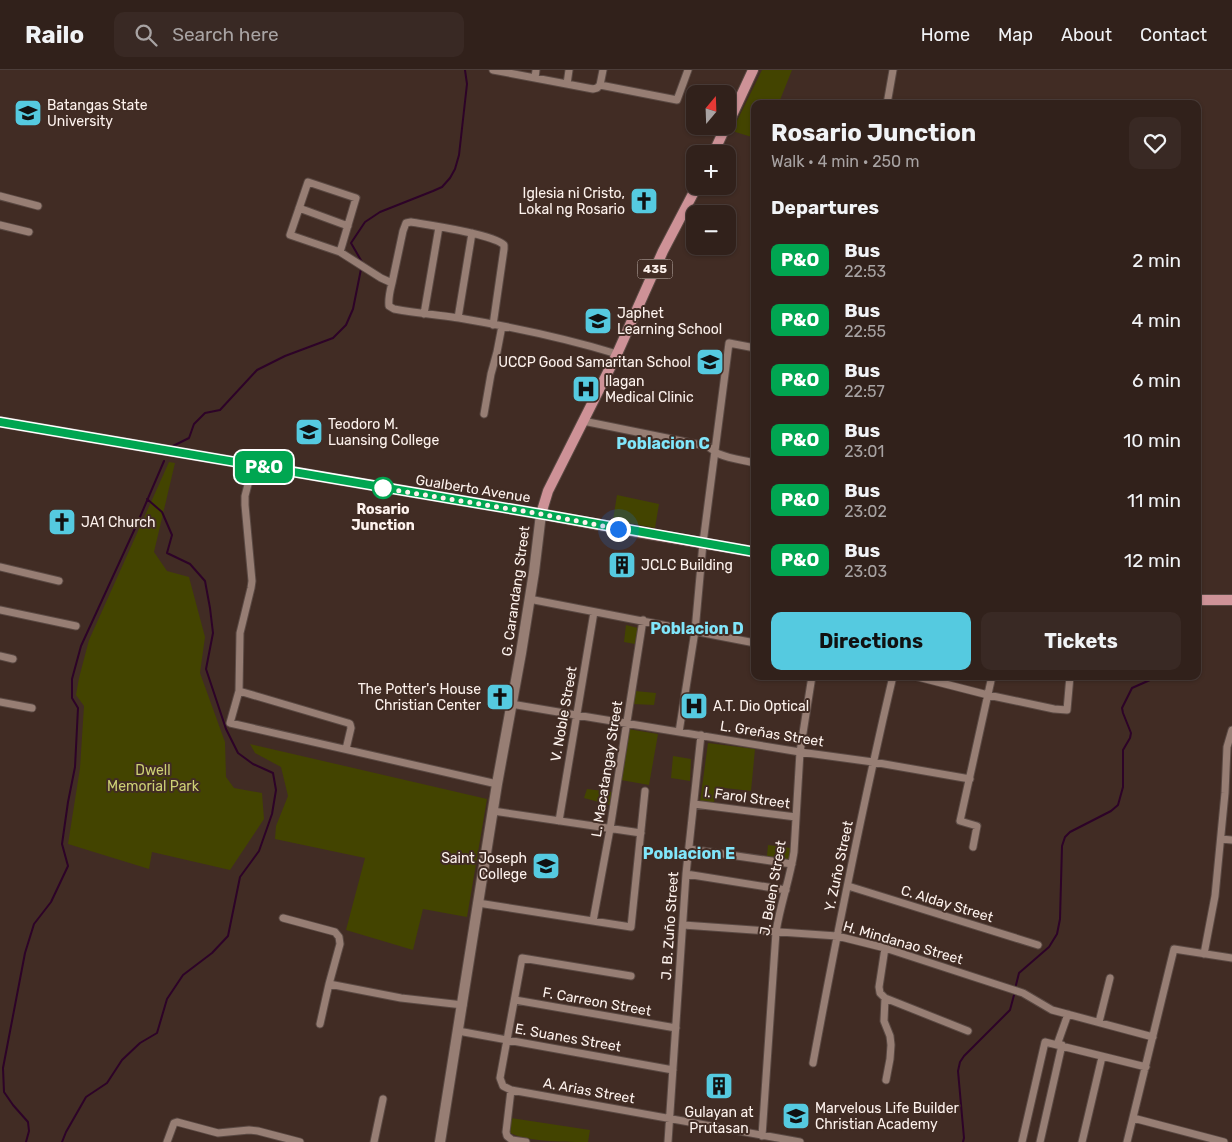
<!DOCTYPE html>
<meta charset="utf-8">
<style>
:root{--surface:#31211b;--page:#392924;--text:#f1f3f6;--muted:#a8a3a3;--line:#4c3e3a;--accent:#55cae0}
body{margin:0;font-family:Rubik,sans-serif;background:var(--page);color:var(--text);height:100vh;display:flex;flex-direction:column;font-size:19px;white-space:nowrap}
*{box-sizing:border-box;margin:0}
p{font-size:16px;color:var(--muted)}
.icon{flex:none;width:28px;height:28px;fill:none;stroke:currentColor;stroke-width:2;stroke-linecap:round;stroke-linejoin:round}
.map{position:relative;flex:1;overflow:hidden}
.details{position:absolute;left:751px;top:30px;width:450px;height:580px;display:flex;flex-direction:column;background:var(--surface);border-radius:10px;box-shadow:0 1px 4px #0004,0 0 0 1px var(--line)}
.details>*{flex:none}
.badge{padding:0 10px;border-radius:8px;font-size:18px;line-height:32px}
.needle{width:32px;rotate:19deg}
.buttons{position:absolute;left:686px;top:15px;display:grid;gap:10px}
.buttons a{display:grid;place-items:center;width:50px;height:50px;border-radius:10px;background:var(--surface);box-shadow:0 1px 4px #0004,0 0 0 1px var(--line);font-size:25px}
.you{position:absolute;width:25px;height:25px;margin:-12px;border:4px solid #fff;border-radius:50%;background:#1a73e8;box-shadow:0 0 0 8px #1a73e833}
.map>.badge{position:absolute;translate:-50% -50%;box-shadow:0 0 0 2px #fff}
h2{padding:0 20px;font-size:19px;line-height:45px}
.round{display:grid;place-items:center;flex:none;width:52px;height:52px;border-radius:10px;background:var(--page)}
.summary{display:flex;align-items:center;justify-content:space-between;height:85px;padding:0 20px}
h1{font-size:24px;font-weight:700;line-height:38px}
.cta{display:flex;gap:10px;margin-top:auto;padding:10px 20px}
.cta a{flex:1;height:58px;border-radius:10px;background:var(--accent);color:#111;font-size:20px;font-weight:700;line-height:58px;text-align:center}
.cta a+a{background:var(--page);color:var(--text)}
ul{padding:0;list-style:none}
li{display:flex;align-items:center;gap:15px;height:60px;padding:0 20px}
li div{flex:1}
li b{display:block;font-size:19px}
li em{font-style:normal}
li .badge{min-width:55px;font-weight:700;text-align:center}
header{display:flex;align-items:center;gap:30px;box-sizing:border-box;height:70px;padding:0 25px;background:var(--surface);border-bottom:1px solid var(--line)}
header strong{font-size:24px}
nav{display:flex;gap:28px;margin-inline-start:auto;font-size:18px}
.search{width:350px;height:45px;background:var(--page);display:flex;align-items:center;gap:12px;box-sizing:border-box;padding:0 18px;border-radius:10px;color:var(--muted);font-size:19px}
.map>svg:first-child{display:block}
</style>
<header>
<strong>Railo</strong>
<div class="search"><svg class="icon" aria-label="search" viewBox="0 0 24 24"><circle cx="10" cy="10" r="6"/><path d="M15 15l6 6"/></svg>Search here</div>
<nav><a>Home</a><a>Map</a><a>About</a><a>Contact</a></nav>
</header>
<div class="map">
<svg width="1232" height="1072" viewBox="0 0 1232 1072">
<rect width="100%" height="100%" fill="#412c24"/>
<path fill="#434400" d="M762,0H792L780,30L791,34H755V68L732,61Z
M169,392L175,393L154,482L167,501L189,507L205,567L200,603L225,672L226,707L234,718L262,723L264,749L230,800L152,782L149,799L68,774L80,698L84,636L76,625L79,608L89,570Z
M617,425L659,434L655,458L613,450Z
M626,555L638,558L635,574L624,572Z
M635,621L656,623L654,635L633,634Z
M628,659L658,664L649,715L621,710Z
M708,673L755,679L751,721L716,717L714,733L700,732Z
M250,674L487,729L467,847L423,839L413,880L346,860L365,788L275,769L276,756L288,726L281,697L255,683Z
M673,686L691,689L690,711L671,708Z
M587,719L612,722L610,735L584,728Z
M768,775L790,778L789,790L767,786Z
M511,1048L590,1060L588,1072C569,1072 523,1072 509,1062Z"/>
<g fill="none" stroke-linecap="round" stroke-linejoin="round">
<path stroke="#2d0328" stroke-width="2" d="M362,194V192L351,173L365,152L380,142L433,121L442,117L450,108L455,99L459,85L467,14L465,0
M173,376L189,368L194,354L205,343L220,340L257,300L285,286L333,268L346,255L353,239L361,199
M1016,915L1019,903L1049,877L1057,864L1060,849L1062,776L1065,767L1070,762L1111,741L1118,735L1123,717V680L1130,668L1131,663L1123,643L1122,638L1132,618L1150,610L1152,606
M26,1072L29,1061L28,1052L13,1035L4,1022L3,998L25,883L34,854L51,832L68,796L62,774L68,732L75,697L78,638L72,628V609L81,576L137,454L164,391
M62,1072L66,1062L86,1027L107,1013L122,990L140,973L157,963L167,929L183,905L212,883L228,866L240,807L259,781L272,744L276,720L273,703L253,694L238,683L226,659L206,599L213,563L210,538L205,511L190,494L167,483L172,465L162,442L147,429
M963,1072L964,1068L958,1001L960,992L964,986L1010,940L1014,925"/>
<defs>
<path id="street" d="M493,0L593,19L597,18L600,15L677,30L688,0
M535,8L536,0
M567,14L569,0
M600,15L603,0
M887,34L893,0
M0,126L38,136
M299,138L348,156
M0,155L29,162
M340,182L356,128L308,112L290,165L340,182L381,208L392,213C390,221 388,228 389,236L394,239C416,243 437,245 459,248C512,257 565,268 617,284
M392,213L403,161L406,153L411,152C429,155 493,164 504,175V179L493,255
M424,244L439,157
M458,248L472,163
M484,344L491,304L497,282L502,256
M583,351L706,376C712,378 714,382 719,384C731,389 743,390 755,393
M253,395L245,426V435L252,511L251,518L240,563L239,621L230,653L497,714
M0,497L59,511
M529,529L755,573
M0,540L76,556
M0,586L13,589
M914,606L988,625L1054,639L1067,640L1070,606
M239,621L348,653L350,654L351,658L346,679
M0,632L32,638
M511,634L576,645L800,682L873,692L970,709
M679,662L695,561L703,473L729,273L755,278
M694,734L796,747
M493,741L641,763
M559,751L594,542
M1221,769L1232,770
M973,777L977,756L960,751L992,606
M689,779L792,794
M686,804L786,820
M848,816L1038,875
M478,833L631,857L645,721
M283,848L335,862L339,867L340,874L329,914L320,954
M593,851L610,759L643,550
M683,855L837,866L885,878L1023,923L1052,940L1153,967
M885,878L879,917L880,923L885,928L968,961
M1204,884L1215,826L1225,723L1227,677L1232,660
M631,906L522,888L500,1008L503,1016L511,1020L800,1072
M329,914L401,928L463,935
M885,928L884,951L890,966L891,975L890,989L886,1010
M515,930L676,958
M1099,952L1110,908
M458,961L673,1000
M1057,975L1068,944
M813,993C837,863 863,734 893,606
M511,1020L506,1062L507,1066L512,1070L526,1072
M1133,1048L1224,1072
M762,1066L776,862C780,835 790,809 794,782L800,682L812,606
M167,1072L174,1053L177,1052L218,1063L249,1060L258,1061L300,1072
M374,1072L383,1029
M668,1072L686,804L701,665
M1022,1072L1045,972L1146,997
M1040,1072L1062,975
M1082,1072L1102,987
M1127,1072L1174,879L1232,888"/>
<path id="secondary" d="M440,1072L497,714L521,583L534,502L541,444"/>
<path id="primary" d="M728,54L753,0
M713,84L726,56
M0,352L541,444L637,462L755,482
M541,444L548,421L617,284L663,181L697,116
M1198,530H1232"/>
</defs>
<use href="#street" stroke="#5a4943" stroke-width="9"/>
<use href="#secondary" stroke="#5a4943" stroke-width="12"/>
<use href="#primary" stroke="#5a4943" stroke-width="12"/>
<use href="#street" stroke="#977e74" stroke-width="7"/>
<use href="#secondary" stroke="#977e74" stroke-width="10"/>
<use href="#primary" stroke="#ce9297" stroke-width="10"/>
</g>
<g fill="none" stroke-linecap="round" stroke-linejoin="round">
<defs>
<path id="line" d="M0,352L541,444L755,482"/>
</defs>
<use href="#line" stroke="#fff" stroke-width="11"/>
<use href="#line" stroke="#00a651" stroke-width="8"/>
<path stroke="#fdf2ed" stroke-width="5" stroke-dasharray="0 9" d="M383,418H382L541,444L618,459"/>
</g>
<defs>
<symbol id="university-square" viewBox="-11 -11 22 22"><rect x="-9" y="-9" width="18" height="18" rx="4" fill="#55cae0" stroke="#412c24"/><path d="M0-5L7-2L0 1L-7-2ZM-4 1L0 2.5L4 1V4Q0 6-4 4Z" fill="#111"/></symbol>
<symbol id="church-square" viewBox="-11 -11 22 22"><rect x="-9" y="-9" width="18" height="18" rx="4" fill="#55cae0" stroke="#412c24"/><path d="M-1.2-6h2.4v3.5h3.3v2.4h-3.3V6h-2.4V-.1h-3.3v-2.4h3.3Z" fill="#111"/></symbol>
<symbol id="school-square" viewBox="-11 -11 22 22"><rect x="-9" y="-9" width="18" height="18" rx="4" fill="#55cae0" stroke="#412c24"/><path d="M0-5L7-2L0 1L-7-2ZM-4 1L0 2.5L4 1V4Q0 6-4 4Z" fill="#111"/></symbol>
<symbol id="hospital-square" viewBox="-11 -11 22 22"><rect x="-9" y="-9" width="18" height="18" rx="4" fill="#55cae0" stroke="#412c24"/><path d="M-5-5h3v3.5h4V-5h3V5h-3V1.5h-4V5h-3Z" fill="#111"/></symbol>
<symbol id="building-square" viewBox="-11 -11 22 22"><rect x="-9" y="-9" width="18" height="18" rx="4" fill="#55cae0" stroke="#412c24"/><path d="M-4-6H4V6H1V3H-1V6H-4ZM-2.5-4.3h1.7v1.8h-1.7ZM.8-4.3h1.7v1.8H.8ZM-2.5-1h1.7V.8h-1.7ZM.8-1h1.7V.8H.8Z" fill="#111"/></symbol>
</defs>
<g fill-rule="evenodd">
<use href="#university-square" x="12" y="27" width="32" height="32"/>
<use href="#church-square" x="628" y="115" width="32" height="32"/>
<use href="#school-square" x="582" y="235" width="32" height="32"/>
<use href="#school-square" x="694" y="276" width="32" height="32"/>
<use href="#hospital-square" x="570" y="303" width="32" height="32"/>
<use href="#university-square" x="293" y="346" width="32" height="32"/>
<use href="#church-square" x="46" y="436" width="32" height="32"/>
<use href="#building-square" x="606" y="479" width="32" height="32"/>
<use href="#church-square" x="484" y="611" width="32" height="32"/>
<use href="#hospital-square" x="678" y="620" width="32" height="32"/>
<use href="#university-square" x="530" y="780" width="32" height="32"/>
<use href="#building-square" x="703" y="1000" width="32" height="32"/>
<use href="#school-square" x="780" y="1030" width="32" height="32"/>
</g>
<circle fill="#fff" stroke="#00a651" stroke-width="2.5" cx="383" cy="418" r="10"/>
<g text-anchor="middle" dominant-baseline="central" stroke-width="4" stroke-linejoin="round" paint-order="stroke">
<rect fill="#412c24" stroke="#c5b7b1" stroke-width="1" x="637.5" y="189.5" width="35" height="19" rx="4"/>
<g font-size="12" font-weight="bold" fill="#fdf2ed">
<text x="655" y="199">435</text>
</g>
<g font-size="14" fill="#fdf2ed" stroke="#412c24" text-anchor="start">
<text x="47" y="35">Batangas State<tspan x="47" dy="16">University</tspan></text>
<text x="625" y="123" text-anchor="end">Iglesia ni Cristo,<tspan x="625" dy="16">Lokal ng Rosario</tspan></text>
<text x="617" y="243">Japhet<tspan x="617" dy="16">Learning School</tspan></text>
<text x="691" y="292" text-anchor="end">UCCP Good Samaritan School</text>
<text x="605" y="311">Ilagan<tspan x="605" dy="16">Medical Clinic</tspan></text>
<text x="328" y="354">Teodoro M.<tspan x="328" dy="16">Luansing College</tspan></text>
<text x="81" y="452">JA1 Church</text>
<text x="641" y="495">JCLC Building</text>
<text x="481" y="619" text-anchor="end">The Potter's House<tspan x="481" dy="16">Christian Center</tspan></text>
<text x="713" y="636">A.T. Dio Optical</text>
<text x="527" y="788" text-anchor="end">Saint Joseph<tspan x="527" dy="16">College</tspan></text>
<text x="815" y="1038">Marvelous Life Builder<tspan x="815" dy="16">Christian Academy</tspan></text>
<text x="719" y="1042" text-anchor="middle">Gulayan at<tspan x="719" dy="16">Prutasan</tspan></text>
</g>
<g font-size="14" fill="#fdf2ed" stroke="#412c24">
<text transform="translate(473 419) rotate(9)">Gualberto Avenue</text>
<text transform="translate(516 521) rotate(-82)">G. Carandang Street</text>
<text transform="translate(564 644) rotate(-80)">V. Noble Street</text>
<text transform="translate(772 664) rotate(9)">L. Greñas Street</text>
<text transform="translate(607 699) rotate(-81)">L. Macatangay Street</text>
<text transform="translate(747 728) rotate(8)">I. Farol Street</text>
<text transform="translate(839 796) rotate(-78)">Y. Zuño Street</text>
<text transform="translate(773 818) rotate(-80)">J. Belen Street</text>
<text transform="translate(947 834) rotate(17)">C. Alday Street</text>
<text transform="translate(670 856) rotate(-86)">J. B. Zuño Street</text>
<text transform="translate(903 873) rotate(16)">H. Mindanao Street</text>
<text transform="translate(597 932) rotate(10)">F. Carreon Street</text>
<text transform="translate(568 968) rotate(10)">E. Suanes Street</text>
<text transform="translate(589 1021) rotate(10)">A. Arias Street</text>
</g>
<g font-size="14" font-weight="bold" fill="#fdf2ed" stroke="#412c24">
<text x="383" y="439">Rosario<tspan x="383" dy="16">Junction</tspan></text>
</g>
<g font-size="14" fill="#cdd074" stroke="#412c24">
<text x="153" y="700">Dwell<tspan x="153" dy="16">Memorial Park</tspan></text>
</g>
<g font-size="16" font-weight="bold" fill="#80e6fb" stroke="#412c24">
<text x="663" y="373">Poblacion C</text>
<text x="697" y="558">Poblacion D</text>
<text x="689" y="783">Poblacion E</text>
</g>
</g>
</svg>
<div class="buttons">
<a><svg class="needle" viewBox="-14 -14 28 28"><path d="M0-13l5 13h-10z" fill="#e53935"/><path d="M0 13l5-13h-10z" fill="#a8a3a3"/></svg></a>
<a>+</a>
<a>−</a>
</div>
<div class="you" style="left:618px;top:459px"></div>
<b class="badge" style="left:264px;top:397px;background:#00a651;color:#fff">P&amp;O</b>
<section class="details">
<div class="summary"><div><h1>Rosario Junction</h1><p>Walk · 4 min · 250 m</p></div><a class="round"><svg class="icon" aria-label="heart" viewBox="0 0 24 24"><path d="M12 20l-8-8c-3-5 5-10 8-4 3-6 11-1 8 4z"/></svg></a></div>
<h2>Departures</h2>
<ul>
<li><span class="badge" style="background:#00a651;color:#fff">P&amp;O</span><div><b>Bus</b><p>22:53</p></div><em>2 min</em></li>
<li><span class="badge" style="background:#00a651;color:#fff">P&amp;O</span><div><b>Bus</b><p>22:55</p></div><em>4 min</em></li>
<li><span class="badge" style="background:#00a651;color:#fff">P&amp;O</span><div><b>Bus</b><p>22:57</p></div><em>6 min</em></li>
<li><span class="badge" style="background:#00a651;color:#fff">P&amp;O</span><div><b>Bus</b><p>23:01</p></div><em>10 min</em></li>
<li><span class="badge" style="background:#00a651;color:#fff">P&amp;O</span><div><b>Bus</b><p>23:02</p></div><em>11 min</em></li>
<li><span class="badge" style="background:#00a651;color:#fff">P&amp;O</span><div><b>Bus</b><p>23:03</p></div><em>12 min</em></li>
</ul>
<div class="cta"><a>Directions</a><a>Tickets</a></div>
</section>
</div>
